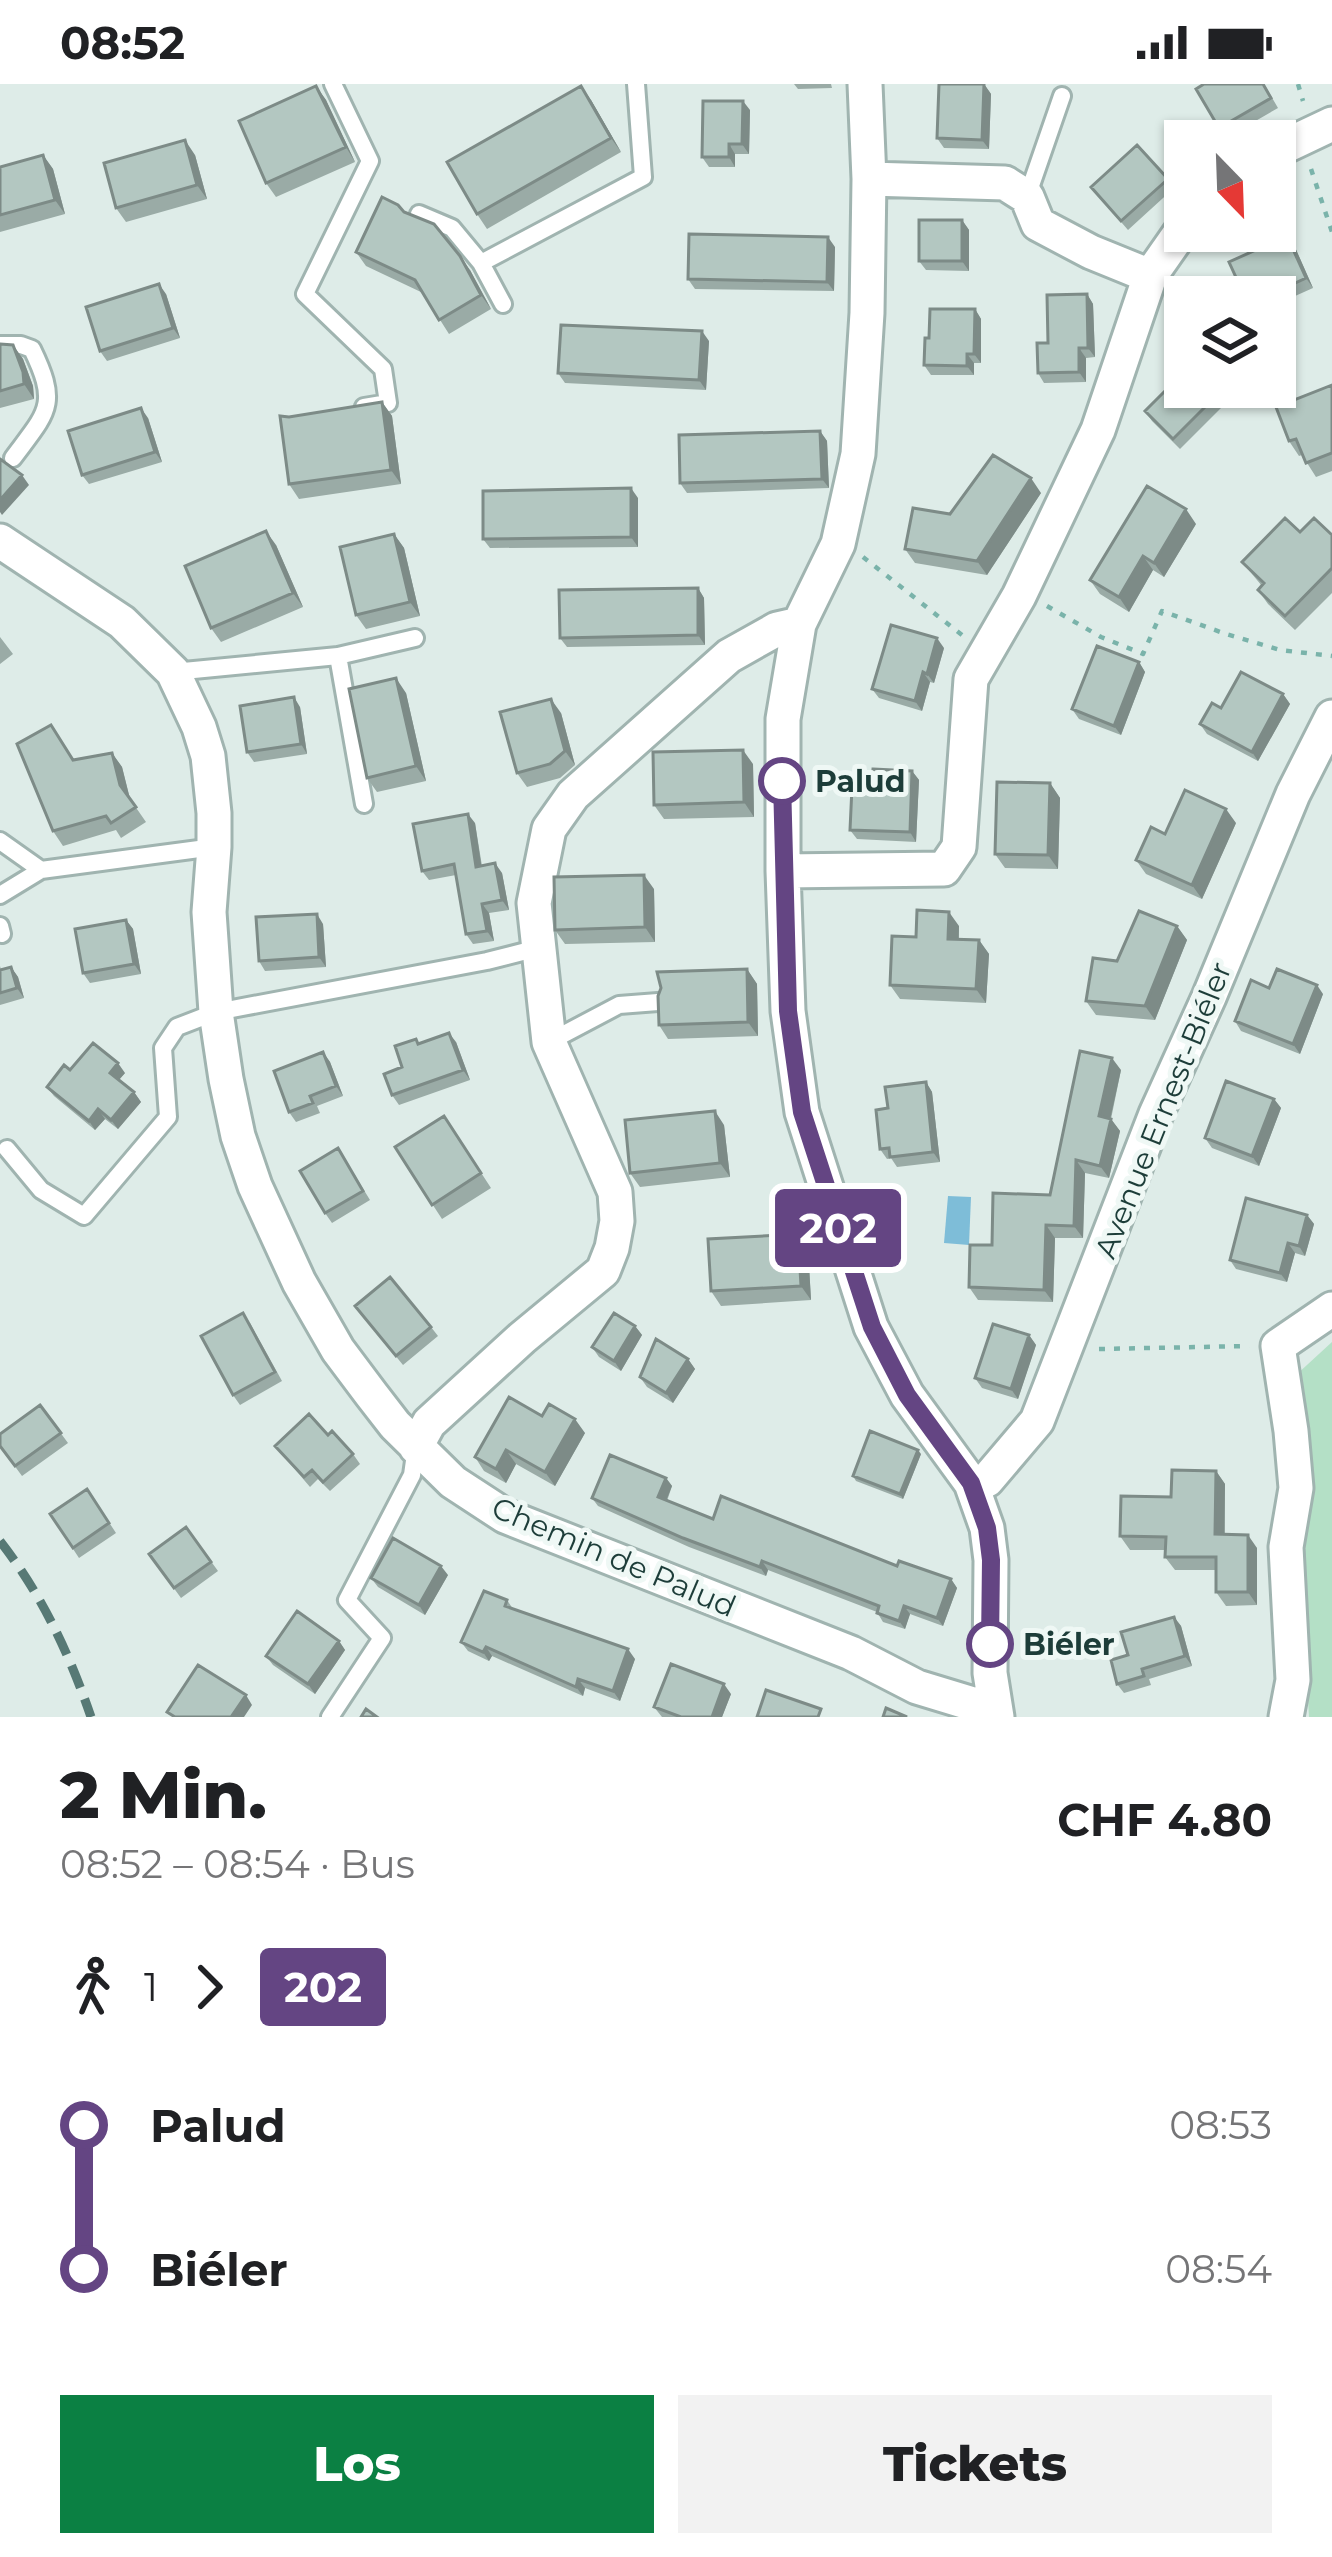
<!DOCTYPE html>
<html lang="de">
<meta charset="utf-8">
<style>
:root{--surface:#fff;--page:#f2f2f2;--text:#202124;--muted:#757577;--accent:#0b8043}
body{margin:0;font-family:Montserrat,sans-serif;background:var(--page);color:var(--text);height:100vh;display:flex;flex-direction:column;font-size:45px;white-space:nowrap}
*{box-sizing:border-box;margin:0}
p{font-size:39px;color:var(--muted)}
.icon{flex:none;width:66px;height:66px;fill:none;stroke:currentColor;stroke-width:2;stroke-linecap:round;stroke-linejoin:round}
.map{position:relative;height:1633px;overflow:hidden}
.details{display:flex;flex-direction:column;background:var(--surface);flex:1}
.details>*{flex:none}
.badge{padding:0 24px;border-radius:9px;font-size:42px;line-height:78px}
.needle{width:78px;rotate:157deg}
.fabs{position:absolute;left:1164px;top:36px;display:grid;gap:24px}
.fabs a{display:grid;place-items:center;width:132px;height:132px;border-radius:0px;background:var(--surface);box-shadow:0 3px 9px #0004;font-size:60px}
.map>.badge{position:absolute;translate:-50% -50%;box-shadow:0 0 0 6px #fff}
.legs{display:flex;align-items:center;gap:18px;height:132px;padding:0 60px;font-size:39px}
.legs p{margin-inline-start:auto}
.overview{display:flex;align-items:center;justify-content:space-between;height:204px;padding:0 60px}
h1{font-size:66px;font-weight:800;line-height:90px}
.button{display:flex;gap:24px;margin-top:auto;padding:24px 60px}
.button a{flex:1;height:138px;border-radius:0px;background:var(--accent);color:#fff;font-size:48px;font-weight:800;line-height:138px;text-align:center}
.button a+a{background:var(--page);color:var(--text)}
ul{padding:0 60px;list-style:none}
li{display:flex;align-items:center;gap:42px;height:144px;font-size:45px}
li i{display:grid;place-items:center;width:18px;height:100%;margin:0 15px;background:currentColor}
li i::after{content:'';width:30px;height:30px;margin:-15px;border:9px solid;border-radius:50%;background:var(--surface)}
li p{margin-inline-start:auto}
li:first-child i{background:linear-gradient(#0000 50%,currentColor 0)}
li:last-child i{background:linear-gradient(currentColor 50%,#0000 0)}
.status{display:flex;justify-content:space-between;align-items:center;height:84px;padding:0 60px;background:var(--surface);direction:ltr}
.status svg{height:33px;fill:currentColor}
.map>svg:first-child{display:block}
</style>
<div class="status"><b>08:52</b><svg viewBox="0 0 49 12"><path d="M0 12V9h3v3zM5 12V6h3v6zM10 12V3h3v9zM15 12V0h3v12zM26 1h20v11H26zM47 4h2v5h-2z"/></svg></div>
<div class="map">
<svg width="1332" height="1633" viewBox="0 0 1332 1633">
<rect width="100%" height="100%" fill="#deece8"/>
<path fill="#b4e0c6" d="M1332,1258V1633H1309L1301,1503L1306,1419L1295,1292Z"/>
<path fill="#7ebdd8" d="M948,1112L971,1113L969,1161L944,1159Z"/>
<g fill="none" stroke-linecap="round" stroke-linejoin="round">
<defs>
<path id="lane" d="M333,0L370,77L305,210L383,285L388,319L364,323
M1027,113L1062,12
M419,130L452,144L481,179L643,93L636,0
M481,179L503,220
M0,261H21L32,265C59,321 48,327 13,374
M338,572L415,554
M173,588L338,572L364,720
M0,757L41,786L214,763
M0,811L41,786
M0,842L2,850
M549,958L619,921L658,918
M7,1065L41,1106L84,1132L168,1033L163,964L177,943L216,928L487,877L538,864
M330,1633L382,1554L347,1516L412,1391L416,1363"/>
<path id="street" d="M865,0L869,95L867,229L858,370L838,460L799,540L783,635V787L788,927L802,1028L871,1243L907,1311L971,1399L987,1444L991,1476L990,1589L997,1633
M1275,67L1332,40
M869,95L1005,99L1027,113L1038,140L1091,168L1150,192
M0,457L122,538L173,588L199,643L208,672L214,729V763L209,828L216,928L226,995L238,1052L255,1102L299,1198L338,1266L371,1310L395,1341L453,1398L505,1432L851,1569L917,1603L996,1627
M783,787L944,785L959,763L971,595L1019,512L1098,346L1150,192L1185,142
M416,1363L429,1339L522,1254L603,1187L612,1164L617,1137L615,1108L549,958L534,819L549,745L573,711L729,572L777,545L799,540
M971,1399L987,1396L1037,1337L1156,1030L1209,913L1293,710L1332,633
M1286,1633L1293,1596L1286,1463L1296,1404L1291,1347L1278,1262L1332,1225"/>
</defs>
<use href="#lane" stroke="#a0b4b0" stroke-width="22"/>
<use href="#street" stroke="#a0b4b0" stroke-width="39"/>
<path stroke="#7ab3aa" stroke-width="4.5" stroke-dasharray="6 9" stroke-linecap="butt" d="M1298,0L1303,17
M1311,85L1332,148
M863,473L962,551
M1047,522L1101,553L1143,570L1162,527L1226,550L1280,566L1332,572
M1099,1265L1249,1262"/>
<use href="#lane" stroke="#fff" stroke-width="16"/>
<use href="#street" stroke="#fff" stroke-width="33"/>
<path stroke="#577975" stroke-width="9" stroke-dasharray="24 12" stroke-linecap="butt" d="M0,1457C42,1511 69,1569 91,1633"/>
</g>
<path fill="#9aaba6" d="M794,0H831L832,4L798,5Z
M984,0L991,10L989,65L944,64L937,54Z
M1204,0H1264L1278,24L1226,54L1219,44Z
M316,2L326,16L355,78L276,113L266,99Z
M591,16L621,68L487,145L477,130Z
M750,26L749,70H735V83H709L702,73Z
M43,71L53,85L65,130L0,148V83Z
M195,71L207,115L126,138L116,124Z
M1168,95L1174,104L1128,146L1091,103Z
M962,136L969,146V187L926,186L919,177Z
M1287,152L1294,161L1313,204L1275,221V213H1245Z
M835,163L834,207L695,205L688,195Z
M356,168L470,186L491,225L449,250L423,209L366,182Z
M166,210L180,254L107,277L100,267Z
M1087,210L1093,220L1095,273L1086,274V298L1044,299L1038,289L1048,259Z
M975,225L981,235V279H974V291H931L924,281L929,254Z
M709,257L706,306L565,299L558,289Z
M0,260L13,261L23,275L33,302L34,315L0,324Z
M1332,301V387L1316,393L1302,371L1299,372L1289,357Z
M1185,303H1242L1180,365L1152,337L1145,327Z
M382,318L392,332L401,400L299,415L289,400Z
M148,334L162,378L89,400L82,391Z
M820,347L827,357L829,404L687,409L680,399Z
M1041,409L987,491L915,479L905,465L950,430Z
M638,414V463L490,464L483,455Z
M1196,440L1164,493L1153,486L1129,528L1100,510L1090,496Z
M1300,448L1332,451V509L1295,546L1268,520L1258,506L1262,502L1242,478Z
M394,450L404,464L420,532L366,545L356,531Z
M276,461L303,523L221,558L211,544Z
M698,504L704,514L705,561L567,563L560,554Z
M0,553L13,570L0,580Z
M944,564L934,599L930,598L922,627L879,614L872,605Z
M1139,578L1145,588L1121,651L1079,635L1072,625Z
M406,609L426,697L377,708L367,694Z
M1283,610L1290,620L1258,677L1207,650L1200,640L1221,624Z
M300,623L307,670L254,678L247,668Z
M561,629L575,681L560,694L527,703L517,689Z
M112,669L122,683L130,715L146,738L121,754L116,746L63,762L53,747L74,676Z
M753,680L754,733L664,735L654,721Z
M912,687L919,696L916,758L857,755L850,746L872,703Z
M1050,699L1060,714L1058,785L1005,784L995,770Z
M475,739L482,782L502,789L509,826L489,829L494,857L473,860L466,850L456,791L429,796L422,787Z
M1236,739L1202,815L1146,790L1136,776Z
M654,805L655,858L565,860L555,846Z
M126,836L133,845L141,890L90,899L83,889Z
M323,840L326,883L265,887L259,877Z
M959,842V855L979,856L989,870L986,919L900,915L890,901L916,853Z
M1177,842L1187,856L1155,936L1096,931L1086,917L1117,877Z
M0,882L1,886L11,883L18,893L24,914L0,921Z
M747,885L757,900L758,952L668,955L659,941Z
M1269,904L1323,910L1300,970L1241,947L1235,937Z
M456,958L470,996L399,1021L392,1011L402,983L419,959Z
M323,968L330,978L343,1012L317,1022L320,1029L296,1038L289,1028Z
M70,986L125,989L119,996L134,1008L141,1018L118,1045L105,1035L95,1046L54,1012L47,1003Z
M1121,986L1111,1035L1120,1047L1109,1094L1085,1089L1083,1154H1055L1053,1218L978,1216L969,1203L992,1161L1050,1111Z
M926,998L932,1008L940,1078L897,1083L891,1074L887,1075L880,1065L888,1024Z
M1274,1015L1281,1024L1259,1082L1212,1064L1205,1054Z
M444,1032L491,1104L442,1135L395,1063Z
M724,1041L730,1093L640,1103L630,1089Z
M338,1064L370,1116L332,1139L325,1129Z
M1307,1131L1314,1140L1305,1172L1295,1169L1287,1198L1236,1185L1230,1176Z
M808,1164L811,1216L721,1222L711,1207Z
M355,1222L431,1243L438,1252L403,1281Z
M250,1239L282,1297L240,1321L233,1311Z
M635,1242L642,1251L621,1287L599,1273L592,1263Z
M1029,1251L1036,1261L1018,1315L982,1304L975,1294Z
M688,1275L695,1285L673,1319L647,1303L640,1293Z
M40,1321L68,1359L22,1392L0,1362Z
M542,1332L585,1349L555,1402L516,1380L506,1399L484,1387L475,1373Z
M328,1351L353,1370L360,1380L330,1407L318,1395L310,1403L275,1362Z
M921,1370L903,1415L856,1397L853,1392Z
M1216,1387L1225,1400V1450L1257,1464V1521L1226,1522L1216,1508V1486H1175L1165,1473L1166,1466H1130L1120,1452L1171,1413Z
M666,1394L672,1402L667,1417L713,1435L951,1495L957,1504L943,1542L910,1530L905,1545L883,1538L877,1528L768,1486L766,1492L689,1463L598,1422L592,1414Z
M87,1405L116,1449L79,1474L50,1430Z
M186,1443L218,1487L181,1514L149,1470Z
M448,1491L425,1531L378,1503L371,1494Z
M507,1516L513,1525L635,1575L620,1617L585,1604L583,1612L492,1572L489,1577L468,1567L461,1558Z
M1174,1533L1181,1542L1192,1582L1149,1595L1151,1601L1124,1609L1117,1600L1128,1571Z
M339,1557L345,1566L315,1610L273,1581L266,1572Z
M731,1610L722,1633H662L654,1623Z"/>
<path fill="#7d8b87" d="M984,0L991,10L989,65L982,56Z
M316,2L326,16L355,78L346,63Z
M581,2L591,16L621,68L611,54Z
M743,17L750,26L749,70L742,60Z
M185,56L195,71L207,115L197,101Z
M729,60L735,70V83L729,73Z
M43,71L53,85L65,130L55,116Z
M962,136L969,146V187L962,177Z
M1287,152L1294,161L1313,204L1306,194Z
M828,153L835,163L834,207L827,198Z
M460,172L470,186L491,225L481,211Z
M159,200L166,210L180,254L173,244Z
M1087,210L1093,220L1095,273L1088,264Z
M975,225L981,235V279L974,270Z
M702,247L709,257L706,306L699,296Z
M13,261L23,275L33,302L34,315L24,300Z
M1079,264L1086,274V298L1079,288Z
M967,270L974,279V291L967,282Z
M382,318L392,332L401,400L391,386Z
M141,324L148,334L162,378L155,368Z
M820,347L827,357L829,404L822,395Z
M22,391L29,401L2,431L0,428V416Z
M1031,394L1041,409L987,491L977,477Z
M631,404L638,414V463L631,453Z
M1186,425L1196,440L1164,493L1154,479Z
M266,447L276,461L303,523L293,509Z
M394,450L404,464L420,532L410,518Z
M1143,472L1153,486L1129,528L1119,513Z
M698,504L704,514L705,561L698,551Z
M937,554L944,564L934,599L927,590Z
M1139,578L1145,588L1121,651L1114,642Z
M923,588L930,598L922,627L915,617Z
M396,594L406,609L426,697L416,682Z
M1283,610L1290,620L1258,677L1252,668Z
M294,613L300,623L307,670L301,660Z
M551,615L561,629L575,681L565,667Z
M743,666L753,680L754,733L744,718Z
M112,669L122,683L130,715L120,701Z
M912,687L919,696L916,758L910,748Z
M1050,699L1060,714L1058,785L1048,771Z
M1226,725L1236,739L1202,815L1192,801Z
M468,730L475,739L483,793L476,783Z
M495,779L502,789L509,826L502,816Z
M644,791L654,805L655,858L645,843Z
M482,820L489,829L494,857L487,847Z
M949,828L959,842L958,869L948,855Z
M317,830L323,840L326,883L319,873Z
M126,836L133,845L141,890L134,880Z
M1177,842L1187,856L1155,936L1145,922Z
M979,856L989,870L986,919L976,905Z
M11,883L18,893L24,914L17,904Z
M747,885L757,900L758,952L748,938Z
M1317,901L1323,910L1300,970L1293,960Z
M449,949L456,958L470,996L463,986Z
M323,968L330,978L343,1012L336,1002Z
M1112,974L1121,986L1108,1045L1099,1032Z
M118,979L125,989L117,998L110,989Z
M926,998L932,1008L940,1078L933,1068Z
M134,1008L141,1018L118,1045L111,1036Z
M1274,1015L1281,1024L1259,1082L1252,1072Z
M98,1025L105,1035L95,1046L89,1037Z
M715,1027L724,1041L730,1093L720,1079Z
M1111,1035L1120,1047L1109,1094L1100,1082Z
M1076,1076L1085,1089L1083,1154L1074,1142Z
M1307,1131L1314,1140L1305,1172L1299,1162Z
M1046,1141L1055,1154L1053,1218L1044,1206Z
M798,1150L808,1164L811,1216L801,1202Z
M1288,1159L1295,1169L1287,1198L1280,1189Z
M635,1242L642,1251L621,1287L614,1277Z
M1029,1251L1036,1261L1018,1315L1011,1305Z
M688,1275L695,1285L673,1319L666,1309Z
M575,1335L585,1349L555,1402L545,1388Z
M506,1366L516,1380L506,1399L496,1385Z
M918,1366L921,1370L903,1415L900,1410Z
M1216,1387L1225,1400L1224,1464L1215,1450Z
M666,1394L672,1402L664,1422L658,1413Z
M1248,1451L1257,1464V1521L1248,1508Z
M762,1477L768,1486L766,1492L760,1483Z
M441,1482L448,1491L425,1531L419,1521Z
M951,1495L957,1504L943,1542L937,1534Z
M904,1522L910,1530L905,1545L899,1537Z
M1174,1533L1181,1542L1192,1582L1185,1572Z
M339,1557L345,1566L315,1610L308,1600Z
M486,1563L492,1572L489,1577L483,1568Z
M628,1565L635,1575L620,1617L613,1607Z
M578,1595L585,1604L583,1612L576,1603Z
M724,1600L731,1610L722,1633H712Z
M246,1611L252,1621L244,1633H231Z"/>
<path fill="#b3c7c1" stroke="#7d8b87" stroke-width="3" d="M939,0H984L982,56L937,54Z
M1204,0H1263L1271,14L1219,44L1196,5Z
M316,2L346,63L266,99L239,37Z
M581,2L611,54L477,130L447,78Z
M703,17H743L742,60H729V73H702Z
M185,56L197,101L116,124L104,79Z
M1137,61L1168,95L1121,137L1091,103Z
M43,71L55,116L0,131V83Z
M382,113L398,121L404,128L434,140L460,172L481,211L439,236L415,196L356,168Z
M919,136H962V177H919Z
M689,150L828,153L827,198L688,195Z
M1287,152L1306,194L1265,213H1245L1229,178Z
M159,200L173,244L100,267L86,223Z
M1087,210L1088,264H1079V288L1038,289L1037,259H1048L1047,211Z
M930,225H975L974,270H967V282L924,281L925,254H929Z
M561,241L702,247L699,296L558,289Z
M0,260L13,261L23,288L24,300L0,307Z
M1185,287V303H1225L1173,355L1145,327Z
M1332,301V369L1306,379L1296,355L1289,357L1276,323Z
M382,318L391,386L289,400L280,332L289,333Z
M141,324L155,368L82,391L68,347Z
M820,347L822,395L680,399L679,351Z
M993,371L1031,394L977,477L905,465L913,424L950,430Z
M0,375L22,391L0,416Z
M1147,402L1186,425L1154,479L1143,472L1119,513L1090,496Z
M631,404V453L483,455V407Z
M1285,434L1300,448L1314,434L1332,451V484L1285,532L1258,506L1264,499L1242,478Z
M266,447L293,509L211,544L185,482Z
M394,450L410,518L356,531L340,463Z
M698,504V551L560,554L559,506Z
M891,541L937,554L927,590L923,588L915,617L872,605Z
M1097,562L1139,578L1114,642L1072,625Z
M1241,588L1283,610L1252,668L1200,640L1212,619L1221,624Z
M396,594L416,682L367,694L349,605Z
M294,613L301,660L247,668L240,622Z
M551,615L565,667L550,680L517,689L500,628Z
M51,641L73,676L112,669L120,701L136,723L111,739L106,732L53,747L17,660Z
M743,666L744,718L654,721L653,668Z
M873,685L912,687L910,748L850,746L852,703H872Z
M997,698L1050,699L1048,771L995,770Z
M1185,706L1226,725L1192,801L1136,776L1151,743L1165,750Z
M468,730L476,783L495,779L502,816L482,820L487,847L466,850L454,780L422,787L413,740Z
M644,791L645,843L555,846L554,793Z
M917,826L949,828L948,855L979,856L976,905L890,901L892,852L916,853Z
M1139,827L1177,842L1145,922L1086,917L1093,874L1117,877Z
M317,830L319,873L259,877L256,833Z
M126,836L134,880L83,889L75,845Z
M11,883L17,904L0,909V886Z
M747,885L748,938L659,941L658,912L661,904L657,888Z
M1277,885L1317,901L1293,960L1235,937L1251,896L1269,904Z
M449,949L463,986L392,1011L384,990L402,983L395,962L416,955L418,960Z
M93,959L118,979L110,989L134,1008L111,1036L98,1025L89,1037L47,1003L64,981L70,986Z
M1080,967L1112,974L1099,1032L1111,1035L1100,1082L1076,1076L1074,1142L1046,1141L1044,1206L969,1203L970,1161H992L993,1109L1050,1111Z
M323,968L336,1002L310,1012L313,1019L289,1028L274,987Z
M1226,997L1274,1015L1252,1072L1205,1054Z
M926,998L933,1068L890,1073L889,1064L880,1065L876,1026L888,1024L885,1003Z
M715,1027L720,1079L630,1089L625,1036Z
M444,1032L481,1089L432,1121L395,1063Z
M338,1064L363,1107L325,1129L300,1087Z
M1246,1114L1307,1131L1299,1162L1288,1159L1280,1189L1230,1176Z
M798,1150L801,1202L711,1207L708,1155Z
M390,1193L431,1243L396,1272L355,1222Z
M243,1229L275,1288L233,1311L201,1252Z
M614,1229L635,1242L614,1277L592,1263Z
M993,1240L1029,1251L1011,1305L975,1294Z
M656,1255L688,1275L666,1309L640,1293Z
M509,1313L542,1332L549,1320L575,1335L545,1388L506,1366L496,1385L475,1373Z
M40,1321L61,1349L15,1382L0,1362V1350Z
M309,1330L328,1351L332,1347L353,1370L323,1398L312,1386L304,1393L275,1362Z
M870,1347L918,1366L900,1410L853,1392Z
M610,1371L666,1394L658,1413L713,1435L721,1412L897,1482L899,1477L951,1495L937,1534L904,1522L899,1537L877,1529L879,1522L762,1477L760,1483L683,1454L592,1414Z
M1172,1386L1216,1387L1215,1450L1248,1451V1508H1216V1473H1165L1166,1453L1120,1452L1121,1412L1171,1413Z
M87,1405L109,1439L73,1464L50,1430Z
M186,1443L211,1478L174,1504L149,1470Z
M393,1454L441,1482L419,1521L371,1494Z
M484,1507L507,1516L505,1522L628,1565L613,1607L578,1595L576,1603L486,1563L483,1568L461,1558Z
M297,1527L339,1557L308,1600L266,1572Z
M1174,1533L1185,1572L1142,1585L1144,1592L1117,1600L1111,1576L1128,1571L1121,1548Z
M671,1580L724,1600L712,1633H681L654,1623Z
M198,1581L246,1611L231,1633H175L167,1628Z
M766,1606L821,1625L818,1633H757Z
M886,1624L907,1633H883Z
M366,1625L377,1633H361Z"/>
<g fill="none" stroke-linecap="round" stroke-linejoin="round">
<defs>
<path id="line-1" d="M782,697L788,927L802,1028L872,1243L907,1311L971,1399L987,1444L991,1476L990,1560"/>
</defs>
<use href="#line-1" stroke="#fff" stroke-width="27"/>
<use href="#line-1" stroke="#644583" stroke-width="18"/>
</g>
<g fill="#fff" stroke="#644583" stroke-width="6">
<circle cx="782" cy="697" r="21"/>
<circle cx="990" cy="1560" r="21"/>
</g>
<g text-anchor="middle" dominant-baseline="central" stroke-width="10" stroke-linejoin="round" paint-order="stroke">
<g font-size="30" font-weight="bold" fill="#1d3d39" stroke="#eff8f5" text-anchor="start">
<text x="815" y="697">Palud</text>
<text x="1023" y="1560">Biéler</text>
</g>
<g font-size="30" fill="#1d3d39" stroke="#eff8f5">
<text transform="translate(1163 1026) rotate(-68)">Avenue Ernest-Biéler</text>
<text transform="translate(614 1473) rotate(23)">Chemin de Palud</text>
</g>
</g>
</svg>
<div class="fabs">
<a><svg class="needle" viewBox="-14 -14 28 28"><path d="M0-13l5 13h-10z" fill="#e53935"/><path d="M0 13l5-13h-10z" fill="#757577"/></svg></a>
<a><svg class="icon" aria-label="layers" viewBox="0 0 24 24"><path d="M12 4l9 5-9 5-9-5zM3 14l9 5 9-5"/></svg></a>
</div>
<b class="badge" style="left:838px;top:1144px;background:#644583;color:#fff">202</b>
</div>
<section class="details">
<div class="overview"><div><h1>2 Min.</h1><p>08:52 – 08:54 · Bus</p></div><b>CHF 4.80</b></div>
<div class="legs"><svg class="icon" aria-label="walk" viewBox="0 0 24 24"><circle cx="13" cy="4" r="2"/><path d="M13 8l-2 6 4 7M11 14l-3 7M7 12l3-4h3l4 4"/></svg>1<svg class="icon" aria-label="forward" viewBox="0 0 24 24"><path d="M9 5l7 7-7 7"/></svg><b class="badge" style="background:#644583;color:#fff">202</b></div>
<ul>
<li><i style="color:#644583"></i><b>Palud</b><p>08:53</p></li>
<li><i style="color:#644583"></i><b>Biéler</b><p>08:54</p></li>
</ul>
<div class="button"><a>Los</a><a>Tickets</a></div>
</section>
